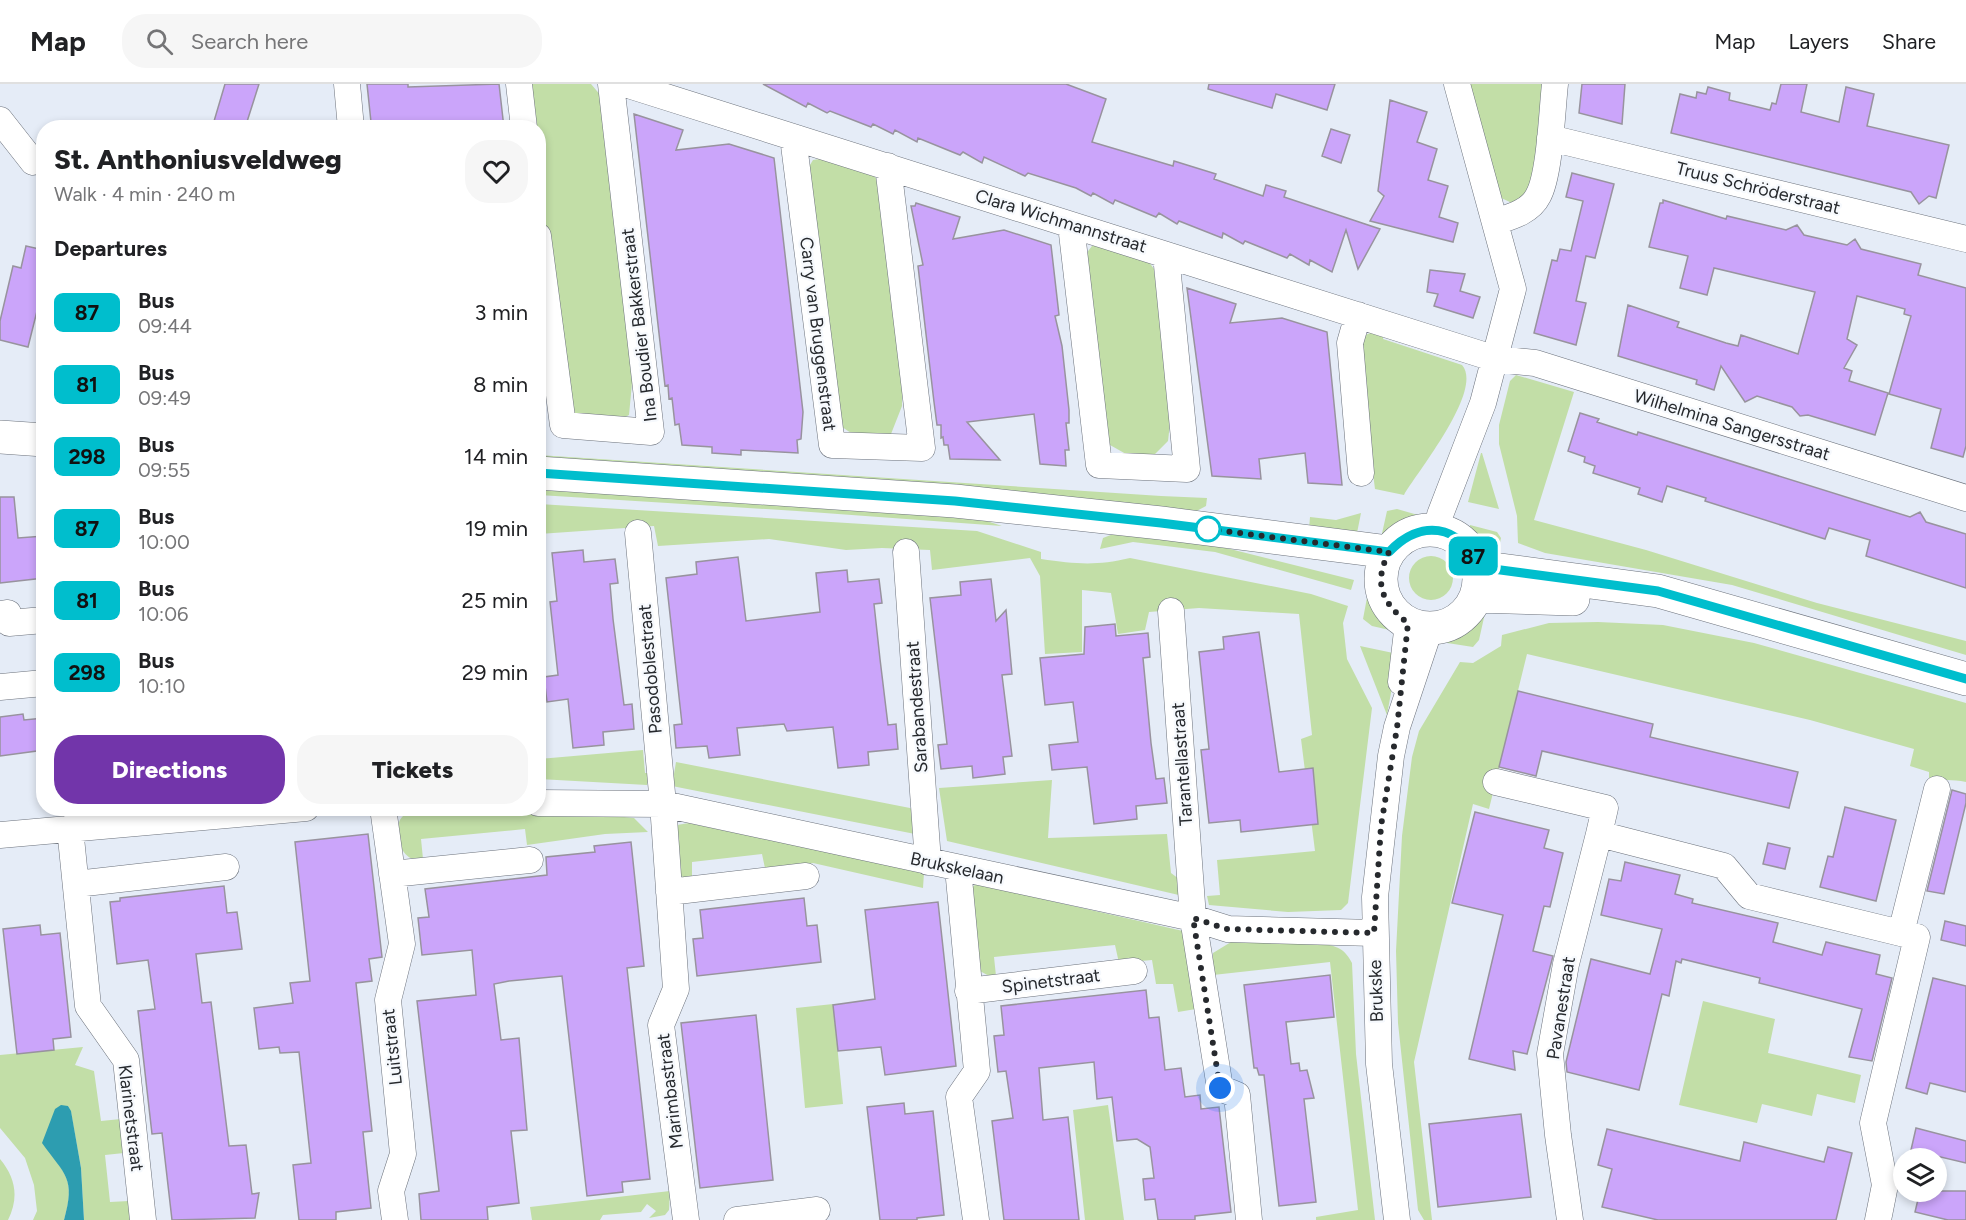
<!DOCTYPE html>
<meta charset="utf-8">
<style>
:root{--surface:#fff;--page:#f6f6f6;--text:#202124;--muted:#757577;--line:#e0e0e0;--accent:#7235aa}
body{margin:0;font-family:Figtree,sans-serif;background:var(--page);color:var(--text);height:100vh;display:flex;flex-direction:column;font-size:22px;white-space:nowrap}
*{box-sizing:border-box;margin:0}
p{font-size:20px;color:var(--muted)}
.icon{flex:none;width:33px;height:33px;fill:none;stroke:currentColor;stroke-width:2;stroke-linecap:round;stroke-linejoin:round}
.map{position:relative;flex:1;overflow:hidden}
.side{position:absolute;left:36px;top:36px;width:510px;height:696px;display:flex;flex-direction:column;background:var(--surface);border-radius:24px;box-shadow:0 3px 9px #0003}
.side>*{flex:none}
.badge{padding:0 12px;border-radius:9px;font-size:21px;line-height:39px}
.tools{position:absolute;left:1893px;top:1064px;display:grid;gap:12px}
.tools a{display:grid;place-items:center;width:54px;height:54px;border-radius:50%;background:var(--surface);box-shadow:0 3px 9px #0003;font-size:30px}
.you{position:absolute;width:30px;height:30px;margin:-15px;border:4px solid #fff;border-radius:50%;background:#1a73e8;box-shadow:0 0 0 9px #1a73e833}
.map>.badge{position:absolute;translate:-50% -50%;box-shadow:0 0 0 3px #fff}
h2{padding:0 18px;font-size:22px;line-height:54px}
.round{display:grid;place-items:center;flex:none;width:63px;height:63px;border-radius:24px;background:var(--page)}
.head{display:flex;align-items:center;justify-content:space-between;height:102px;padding:0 18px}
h1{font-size:28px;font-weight:800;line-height:45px}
.primary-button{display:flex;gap:12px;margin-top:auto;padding:12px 18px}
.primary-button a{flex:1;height:69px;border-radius:24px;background:var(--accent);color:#fff;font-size:24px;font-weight:800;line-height:69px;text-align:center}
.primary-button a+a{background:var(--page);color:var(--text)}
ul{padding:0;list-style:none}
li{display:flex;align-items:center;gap:18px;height:72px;padding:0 18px}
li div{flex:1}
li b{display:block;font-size:22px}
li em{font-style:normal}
li .badge{min-width:66px;font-weight:700;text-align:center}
header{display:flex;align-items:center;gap:36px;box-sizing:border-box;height:84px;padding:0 30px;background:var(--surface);border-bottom:2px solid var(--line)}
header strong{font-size:28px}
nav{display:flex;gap:33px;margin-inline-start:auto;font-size:21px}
.search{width:420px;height:54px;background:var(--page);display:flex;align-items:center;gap:15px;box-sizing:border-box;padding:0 21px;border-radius:24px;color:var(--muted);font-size:22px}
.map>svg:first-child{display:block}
</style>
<header>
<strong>Map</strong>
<div class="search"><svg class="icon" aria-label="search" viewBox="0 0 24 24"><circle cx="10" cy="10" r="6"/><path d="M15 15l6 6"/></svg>Search here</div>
<nav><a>Map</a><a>Layers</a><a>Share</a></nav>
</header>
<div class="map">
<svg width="1966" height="1136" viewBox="0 0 1966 1136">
<rect width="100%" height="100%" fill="#e5ecf7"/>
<path fill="#c2dea7" d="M529,0H591L602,13L634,278L629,331C614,339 587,341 573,328L559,280L539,98L538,44L532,43Z
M1470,0H1546L1533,106L1512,119L1499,113L1486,71Z
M827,74L871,87L879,99L903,288L902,322L891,350C872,356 857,355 841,342L805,89L813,76Z
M1106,161L1146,174L1154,185L1172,322L1168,357L1153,372L1126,370L1110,361L1099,321L1082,175L1092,162Z
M1375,247L1383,248V255L1462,281C1484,306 1418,387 1404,411L1375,405L1357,263L1363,252Z
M1516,291L1574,308L1534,436L1646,466L1817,519L1966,557V571L1732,501L1545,469L1518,459L1517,432L1499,360V341L1510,297Z
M1481,369H1482L1499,425L1468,418Z
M538,371L1161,412L1207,414L1206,422L1189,431L539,377Z
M538,405L981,435L1002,442L797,427L539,411Z
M539,420L977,447L1041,468V475C1076,480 1096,482 1130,474L1311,510L1348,522L1343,539L1347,575L1372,624L1348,819L1341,826L1288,828L1209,821L1207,812L1220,811L1217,776L1315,767L1301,655L1312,651L1299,530L1199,524L1149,528L1145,546L1118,550L1111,509L1082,506V568L1045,570L1040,492L1030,474L932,486L930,466L882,464L846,466L769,455L658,462L654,442L539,450Z
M1397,425L1425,433L1381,454L1387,427Z
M1361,429L1356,454L1309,445L1310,433L1336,436Z
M1470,441L1497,448L1501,454L1496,476C1484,470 1467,455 1470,441Z
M1121,447L1226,464L1354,496L1351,506L1215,468L1133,458L1100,465L1103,454Z
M1409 494a22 22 0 1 1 44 0a22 22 0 1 1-44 0Z
M1369,503L1394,539V547L1372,542L1363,535Z
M1480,528L1485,529L1479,556L1473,563L1441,558L1440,555Z
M1598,538L1663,541L1754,559L1966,619V698C1952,695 1942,697 1929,694V688L1910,682L1914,665L1810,636L1527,570L1489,725L1473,720L1414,978L1432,1136H1424L1418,1126L1398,939L1396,867L1402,752L1412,673L1419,647L1460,578L1473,579L1501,562L1502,551L1549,539Z
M1360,562L1398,570L1387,631Z
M643,666L645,689H650L647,701L539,695V675Z
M676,678L910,724L916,729L915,750L672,702Z
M1052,696L1048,754L1167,750L1171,789L1187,801L1183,812L947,757L939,704Z
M411,727L604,731L634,734L648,748L605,750L527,761L525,745L421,755L423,775C401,782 391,745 402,733C405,730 408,729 411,727Z
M689,739L924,789L923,804L813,779L766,789L762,770L692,778V798L678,790L677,741Z
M976,800L1183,847L1196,925L1178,928L1173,900H1156L1152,876L1119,879L1115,861L994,873L996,892L993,894L978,886L969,806Z
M1231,858L1323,860C1337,862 1345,865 1352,879L1356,970L1375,1136H1316V1133L1358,1126L1330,878L1213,891V869Z
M1703,917L1775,935L1768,969L1861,991L1855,1019L1817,1010L1812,1032L1762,1020L1757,1039L1679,1021Z
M833,920L843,1020L805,1024L796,924Z
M83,963L75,981L94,987L101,1037L121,1035L124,1069L105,1071L110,1118L129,1117L131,1136H84L81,1084L71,1028L68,1022L43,1058C65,1091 76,1094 64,1136H33L37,1127L34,1101L25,1074L0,1044V971Z
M1108,1021L1124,1136H1085L1073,1026Z
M0,1075C16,1094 19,1114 8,1136H0Z
M670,1107L669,1126L665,1131L649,1134L656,1127L647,1120L641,1128L603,1131L600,1136H532L530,1123Z"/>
<path fill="#2d9db0" d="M61,1021L68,1022L71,1027L81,1084L84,1136H64C76,1094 65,1091 42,1059L55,1025Z"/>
<path fill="#cba5fa" stroke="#98939e" stroke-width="1.5" d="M225,0H259L245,44H212Z
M367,0H408V3L499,0L504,44H374L373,38H371Z
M763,0H1066L1106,15L1092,58L1173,82L1174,77L1216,90L1214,95L1263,112L1266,101L1286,107L1284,113L1380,145L1358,185L1346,146L1332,188L1310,176L1309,181L1290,170L1287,174L1245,157L1243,160L1223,149L1222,154L1179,137L1177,140L1159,129L1156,133L1115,116L1113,120L1093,109L1091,112L1076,104L1028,89L1025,92L984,73L982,79L963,68L960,71L918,54L917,58L895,46L893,50L873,40L871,43L830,27L827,29L808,19L806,23Z
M1209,0H1335L1327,26L1276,10L1272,24L1208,5Z
M1582,0H1625L1622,40L1579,29Z
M1781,0H1807L1801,28L1839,38L1846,3L1874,10L1867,42L1949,61L1936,114L1929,112L1919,120L1911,108L1671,49L1680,10L1696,14L1697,8L1706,10L1708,3L1730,9L1729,16L1770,26L1772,19L1776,20Z
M1390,16L1427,28L1417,58L1437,65L1428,96L1448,102L1439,133L1458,139L1453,158L1370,137L1384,112L1378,107Z
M634,30L683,46L676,66L729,60L774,74L803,328L801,355L797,356L798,369L741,366V371L712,369V363L682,361L679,340L675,341L672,314L669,315L668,301L665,302Z
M1331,45L1350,51L1341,79L1322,72Z
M1572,89L1614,100L1595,174L1586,172L1576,217L1586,219L1576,261L1534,249L1552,176L1557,177L1560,165L1571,167L1583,117L1566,113Z
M1663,116L1726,135L1727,132L1786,146L1797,141L1804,151L1847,161L1855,155L1861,165L1921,180L1918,191L1966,204V362L1963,373L1931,364L1941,325L1889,310L1911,232L1904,230L1905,225L1857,212L1847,255L1857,261L1844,284L1852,287L1849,297L1888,309L1875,351L1808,331L1800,332L1792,323L1757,312L1745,318L1721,282L1714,306L1696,300L1697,296L1618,272L1628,221L1679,238L1677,243L1726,259L1738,262L1741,251L1798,270L1815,208L1714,184L1707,211L1680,204L1688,172L1649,163L1660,119H1663Z
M916,119L960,133L953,155L1004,146L1051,161L1059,231L1055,232L1062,262L1069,326V339H1066L1069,366H1065L1066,382L1040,380L1034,330L967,338L1000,376L950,375L948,361H944L943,353L941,354V341H937L934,318L918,182L923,181L911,122H915Z
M26,162L44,166V228L37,227L28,263L0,256V237L13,182L21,184Z
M1430,186L1465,190L1460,207L1480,213L1473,234L1434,222L1438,210L1427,208Z
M1187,204L1236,220L1230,239L1282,234L1327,248L1342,401L1308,399L1305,369L1259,375L1261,395L1212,392Z
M1580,329L1599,335L1597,338L1637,351L1638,348L1910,433L1920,428L1926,438L1966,450V504L1866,472L1870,456L1829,444L1825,455L1705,417L1706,414L1667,402L1662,418L1638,410L1640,404L1593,389L1595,382L1584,378L1585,373L1568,367Z
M0,413H14L18,454L44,452V494L0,499Z
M583,466L584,478L615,475L618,499L610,500L613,535L624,621L632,620L634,645L603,648L604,661L573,664L568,615L547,618L544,593L558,591L550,518L557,517L552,469Z
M738,473L746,537L820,528L816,489L847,486L848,498L879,495L882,519L874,520L880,575L888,641L896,640L898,665L868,668L869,681L838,684L833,643L787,647L784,640L737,644L740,671L709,674L707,662L676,664L674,641L682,640L666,494L697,490L696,478Z
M991,495L996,537L1006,526L1012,590L1002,591L1012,672L1003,673L1005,690L973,694L972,682L941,685L938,661L947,660L930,514L961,511L960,498Z
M1115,540L1116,552L1148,549L1150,573L1143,574L1151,659L1156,695L1164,694L1167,719L1136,722L1137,735L1094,740L1087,683L1052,686L1049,661L1078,658L1073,618L1045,621L1040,574L1084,570L1085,543Z
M1259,548L1279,688L1313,684L1318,740L1241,748L1240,736L1209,739L1201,666L1209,665L1199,568L1224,565L1223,553Z
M1518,607L1653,640L1650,653L1798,688L1789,724L1542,667L1536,692L1499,683Z
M23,630L24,636L44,634V666L0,672V633Z
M1952,706L1966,710V719L1944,810L1927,807Z
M1845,723L1896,736L1876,817L1820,803L1828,772L1833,773Z
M1475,728L1549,746L1544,764L1563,769L1550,823L1544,822L1533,867L1553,872L1527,970L1513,967L1515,986L1469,975L1503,831L1452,819Z
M368,750L382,873L369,875L372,897L356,899L372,1047L363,1048L371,1124L336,1128V1136H299L293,1081L311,1079L299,968L280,969L279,963L259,965L254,924L293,919L290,899L310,897L295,758Z
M631,758L644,882L627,884L650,1095L622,1098L623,1108L587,1112L562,892L509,897L494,900L501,956L519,954L527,1046L511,1047L519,1119L487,1123L488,1136H421L419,1110L439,1107L417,917L476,911L472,866L422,871L418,834L429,833L425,805L547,791L546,773L595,768L594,762Z
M1768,759L1790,764L1785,785L1763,780Z
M1625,778L1680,791L1675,810L1693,815L1692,819L1778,839L1773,858L1822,871L1826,858L1880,871L1876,890L1892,894L1872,977L1849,973L1862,925L1759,899L1760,894L1682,875L1681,879L1676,877L1669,912L1662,910L1639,1006L1567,988L1566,978L1591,875L1650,890L1662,845L1601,831L1609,795L1621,797Z
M224,802L227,829L237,828L242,865L196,870L202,919L211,918L229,1062L246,1061L252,1110L259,1109L255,1134L172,1136L162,1049L152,1050L138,927L155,925L148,876L117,880L110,818L120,817V814Z
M804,814L807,842L817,841L821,878L697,892L693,855L703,854L700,826Z
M938,818L956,982L885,991L881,963L838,967L833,921L875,915L865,826Z
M1945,837L1966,842V862L1941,856Z
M40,841L41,851L60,849L71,953L53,955L54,966L17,970L3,845Z
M1330,891L1334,933L1286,938L1291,980L1299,979L1300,987L1307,986L1314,1014L1304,1015L1316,1118L1279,1122L1264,991H1259L1257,984H1254L1244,901Z
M1933,894L1966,902V1008L1930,999L1927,1010L1906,1004Z
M1146,906L1149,934L1159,933L1165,986L1181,984L1185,1013L1200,1011L1201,1025L1219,1023L1231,1128L1195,1132V1136H1158L1155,1115L1145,1116L1143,1095L1154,1094L1150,1063L1137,1055L1117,1057L1112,1013L1097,1015L1094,978L1039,984L1043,1036L1068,1033L1079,1136H1004L992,1037L1013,1034L1006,987L998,988L994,952L1004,951L1001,922Z
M756,931L773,1096L700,1104L681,939Z
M904,1019L905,1030L933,1027L944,1131L917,1134V1136H880L867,1023Z
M1521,1030L1531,1113L1438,1123L1429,1040Z
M1916,1044L1966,1057V1079L1911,1066Z
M1607,1045L1740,1077L1744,1058L1824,1078L1828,1063L1852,1069L1836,1136H1658L1602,1123L1612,1085L1598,1081Z
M1920,1107H1966V1136H1948L1915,1128Z"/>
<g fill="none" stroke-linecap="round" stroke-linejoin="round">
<defs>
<path id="street" d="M347,0L351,44
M519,0L524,44
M625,0L1496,275L1535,279L1966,414
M0,36L33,78
M793,53L832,361L922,364L888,82
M1550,54L1966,155
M1495,138C1510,133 1530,128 1538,112C1550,91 1552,26 1555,0
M1071,141L1099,381L1187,385L1166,171
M538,152L563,341L651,348L611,0
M1358,231L1350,259L1361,389
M1437,446L1440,431L1483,319L1513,205L1457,0
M638,449L663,720L676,905L661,941L686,1136
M906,468L928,778
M1171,527L1193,834L1220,1004L1237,1011L1249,1136
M0,530L8,529L9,539L44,536
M1401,598L1408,539
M0,603L44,599
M1496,698L1605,724L1599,750
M538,719L663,720L1193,834L1228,845L1374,849
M383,724L402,860L388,916L403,1070L391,1107L395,1136
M70,744L88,922L126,976L143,1136
M0,751L306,724
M958,784L977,987L959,1013L976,1136
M392,790L530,776
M76,800L226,783
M669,808L806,792
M1901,849L1937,705
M968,907L1134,887
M737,1136L817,1126
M1397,1136L1379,980L1375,813L1391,672L1397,643L1430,544
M1570,1136L1558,1051L1550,970L1566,880L1599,750L1724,782L1749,812L1917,853L1873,1039L1885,1101L1878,1136"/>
<path id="secondary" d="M0,353L44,356
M538,389L955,417L1161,439L1389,468
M1381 495a49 49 0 1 1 98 0a49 49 0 1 1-98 0Z
M1478,483L1658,507L1966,595
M1476,512L1573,515"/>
</defs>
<use href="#street" stroke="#6c727c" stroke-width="27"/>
<use href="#secondary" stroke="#6c727c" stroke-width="34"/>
<use href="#street" stroke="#fff" stroke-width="26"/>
<use href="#secondary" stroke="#fff" stroke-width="33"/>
</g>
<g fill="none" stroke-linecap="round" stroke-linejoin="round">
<defs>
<path id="line" d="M538,389L955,417L1161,439L1389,468C1420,435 1460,439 1478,483L1658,507L1966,595"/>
</defs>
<use href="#line" stroke="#fff" stroke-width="14"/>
<use href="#line" stroke="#00becd" stroke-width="9"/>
<path stroke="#26292d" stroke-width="6" stroke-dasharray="0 10.8" d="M1208,445L1389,468C1373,499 1382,519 1408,539L1397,644L1381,742L1374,849L1227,845L1193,834L1220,1004"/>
</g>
<circle fill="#fff" stroke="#00becd" stroke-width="3" cx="1208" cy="445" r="12"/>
<g text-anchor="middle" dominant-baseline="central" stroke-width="4.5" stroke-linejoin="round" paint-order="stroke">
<g font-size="18" fill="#26292d" stroke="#f6f9fd">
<text transform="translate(1758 104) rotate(14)">Truus Schröderstraat</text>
<text transform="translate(1061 137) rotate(17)">Clara Wichmannstraat</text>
<text transform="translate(639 241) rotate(-97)">Ina Boudier Bakkerstraat</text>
<text transform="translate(818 250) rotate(83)">Carry van Bruggenstraat</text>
<text transform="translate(1732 341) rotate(17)">Wilhelmina Sangersstraat</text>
<text transform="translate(650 585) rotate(-95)">Pasodoblestraat</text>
<text transform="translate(917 623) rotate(-94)">Sarabandestraat</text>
<text transform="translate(1182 680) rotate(-94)">Tarantellastraat</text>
<text transform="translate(957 784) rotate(12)">Brukskelaan</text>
<text transform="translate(1051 897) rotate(-7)">Spinetstraat</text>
<text transform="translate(1376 907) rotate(-92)">Brukske</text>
<text transform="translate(1561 924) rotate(-81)">Pavanestraat</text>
<text transform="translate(392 963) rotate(-96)">Luitstraat</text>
<text transform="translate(670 1007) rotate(-97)">Marimbastraat</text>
<text transform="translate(131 1034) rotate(83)">Klarinetstraat</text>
</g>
</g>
</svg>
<div class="tools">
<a><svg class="icon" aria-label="layers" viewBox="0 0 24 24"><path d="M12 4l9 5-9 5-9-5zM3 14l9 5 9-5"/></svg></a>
</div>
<div class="you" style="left:1220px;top:1004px"></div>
<b class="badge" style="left:1473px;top:472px;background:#00becd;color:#111">87</b>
<section class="side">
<div class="head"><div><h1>St. Anthoniusveldweg</h1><p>Walk · 4 min · 240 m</p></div><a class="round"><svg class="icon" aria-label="heart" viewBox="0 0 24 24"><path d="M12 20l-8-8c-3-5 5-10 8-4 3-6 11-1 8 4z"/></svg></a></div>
<h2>Departures</h2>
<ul>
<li><span class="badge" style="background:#00becd;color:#111">87</span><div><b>Bus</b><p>09:44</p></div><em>3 min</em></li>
<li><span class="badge" style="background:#00becd;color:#111">81</span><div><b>Bus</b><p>09:49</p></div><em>8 min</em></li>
<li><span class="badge" style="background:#00becd;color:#111">298</span><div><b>Bus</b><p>09:55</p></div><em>14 min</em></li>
<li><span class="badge" style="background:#00becd;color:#111">87</span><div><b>Bus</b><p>10:00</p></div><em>19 min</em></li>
<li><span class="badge" style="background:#00becd;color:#111">81</span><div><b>Bus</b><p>10:06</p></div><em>25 min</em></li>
<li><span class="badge" style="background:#00becd;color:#111">298</span><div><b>Bus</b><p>10:10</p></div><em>29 min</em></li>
</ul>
<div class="primary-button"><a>Directions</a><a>Tickets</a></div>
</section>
</div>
